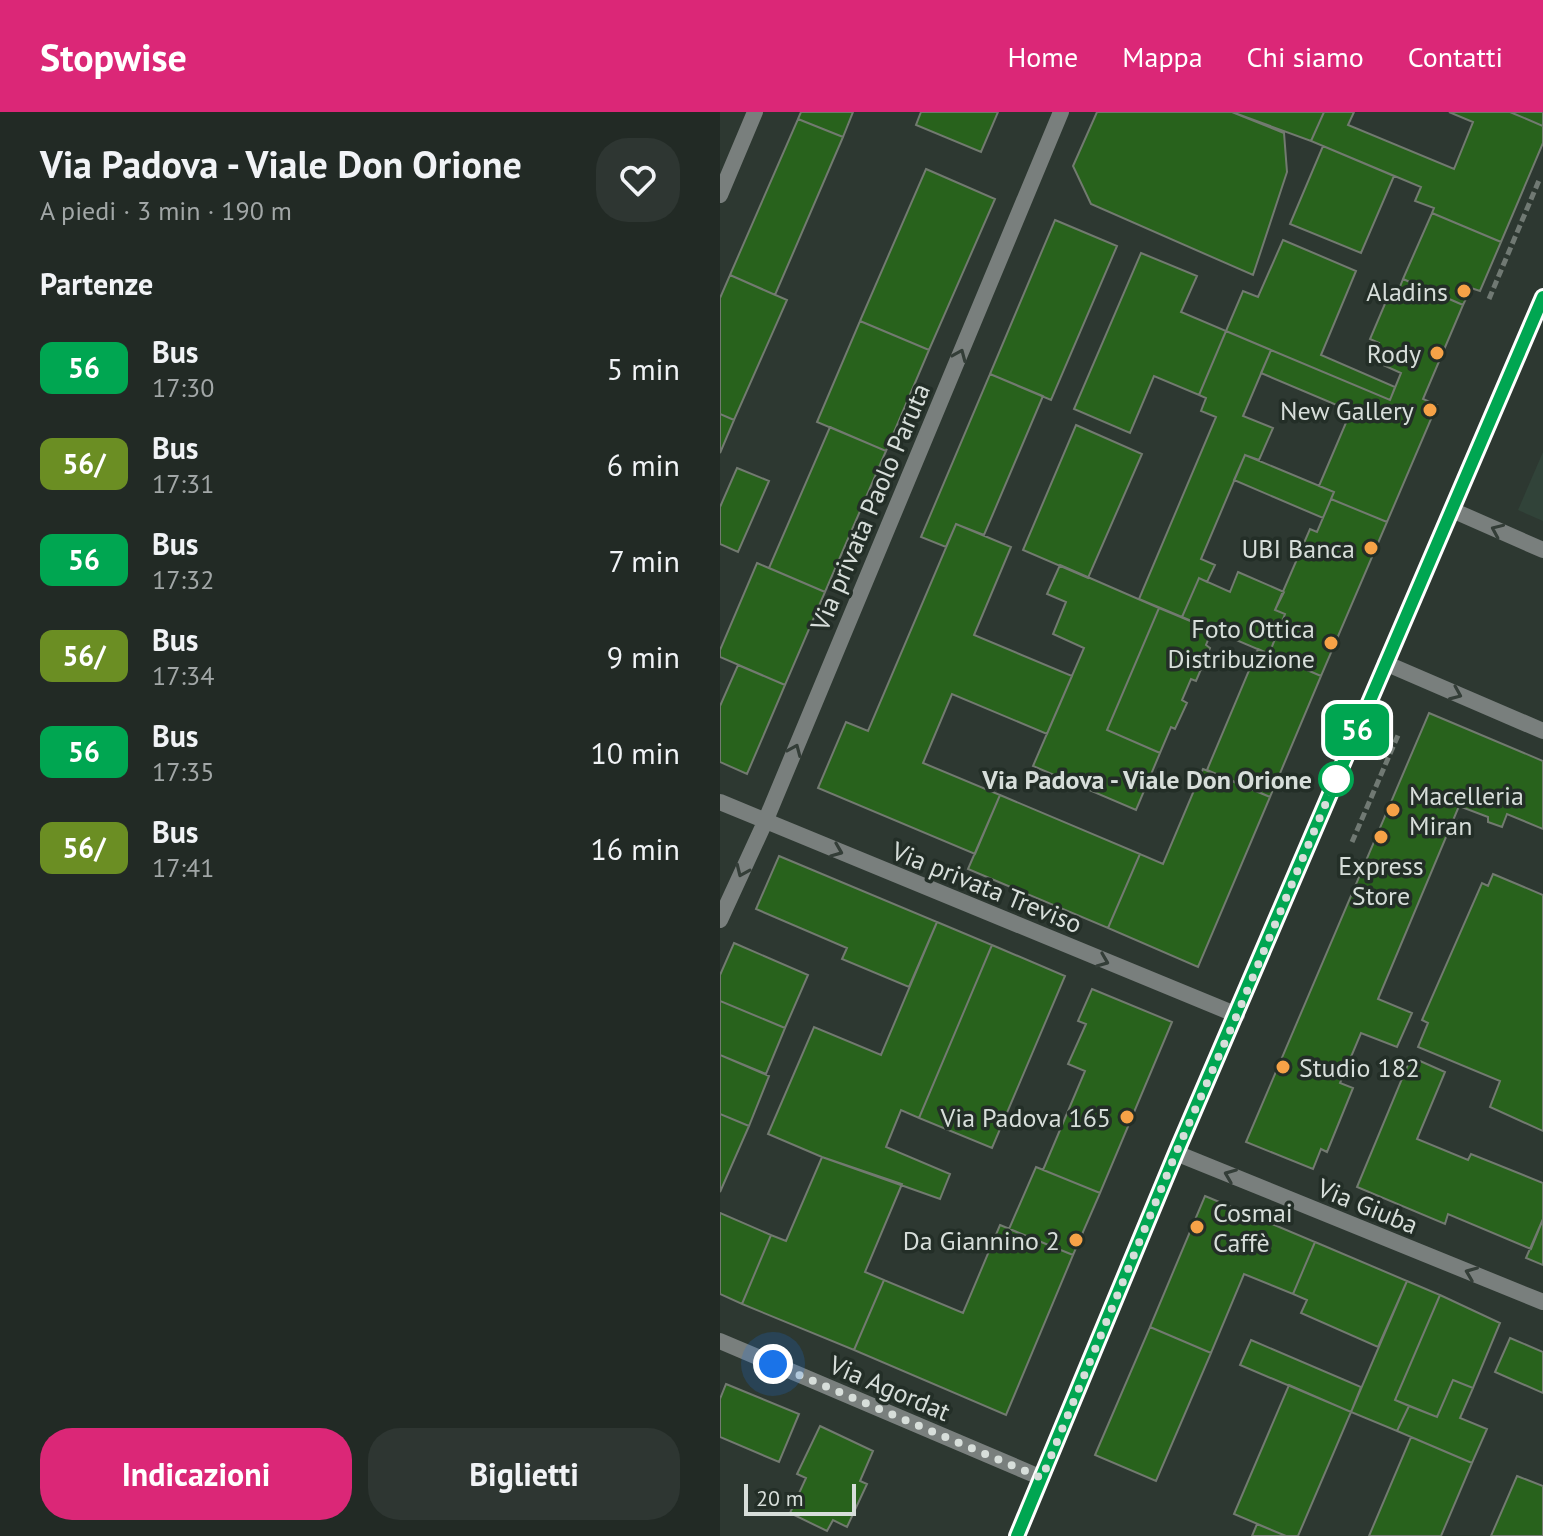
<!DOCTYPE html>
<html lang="it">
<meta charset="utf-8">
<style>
:root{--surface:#222a25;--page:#2e3632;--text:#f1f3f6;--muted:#a2a7a7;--accent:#db2777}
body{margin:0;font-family:"PT Sans",sans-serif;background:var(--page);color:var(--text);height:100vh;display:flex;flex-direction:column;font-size:30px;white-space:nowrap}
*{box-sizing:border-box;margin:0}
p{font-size:26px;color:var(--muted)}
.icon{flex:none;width:44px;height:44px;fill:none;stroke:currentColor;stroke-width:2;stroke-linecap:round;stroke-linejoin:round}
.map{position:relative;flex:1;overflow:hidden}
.side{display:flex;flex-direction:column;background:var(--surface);width:720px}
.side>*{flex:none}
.badge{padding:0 16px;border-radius:12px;font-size:28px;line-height:52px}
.scale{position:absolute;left:24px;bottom:20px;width:112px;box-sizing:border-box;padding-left:8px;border:4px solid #d7deda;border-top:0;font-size:22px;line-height:28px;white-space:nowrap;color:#d7deda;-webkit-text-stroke:6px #232e27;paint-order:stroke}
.you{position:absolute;width:40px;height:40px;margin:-20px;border:6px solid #fff;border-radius:50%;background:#1a73e8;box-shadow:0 0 0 12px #1a73e833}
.map>.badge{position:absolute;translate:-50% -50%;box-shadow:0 0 0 4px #fff}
h2{padding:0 40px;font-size:30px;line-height:72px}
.round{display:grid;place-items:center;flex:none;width:84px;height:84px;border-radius:32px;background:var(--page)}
.head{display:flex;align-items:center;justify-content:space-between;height:136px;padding:0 40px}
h1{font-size:38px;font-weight:700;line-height:60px}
.primary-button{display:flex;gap:16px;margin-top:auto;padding:16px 40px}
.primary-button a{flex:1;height:92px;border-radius:32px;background:var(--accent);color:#fff;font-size:32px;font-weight:700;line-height:92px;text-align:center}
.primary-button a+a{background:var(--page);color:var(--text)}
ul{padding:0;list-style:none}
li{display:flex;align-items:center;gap:24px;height:96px;padding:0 40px}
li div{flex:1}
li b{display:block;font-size:30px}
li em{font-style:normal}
li .badge{min-width:88px;font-weight:700;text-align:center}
header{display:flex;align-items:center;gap:48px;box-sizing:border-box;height:112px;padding:0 40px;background:var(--accent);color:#fff}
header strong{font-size:38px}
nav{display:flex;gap:44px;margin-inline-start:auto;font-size:28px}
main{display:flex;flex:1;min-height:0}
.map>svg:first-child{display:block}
</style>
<header>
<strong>Stopwise</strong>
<nav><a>Home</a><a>Mappa</a><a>Chi siamo</a><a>Contatti</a></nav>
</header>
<main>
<section class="side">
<div class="head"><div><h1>Via Padova - Viale Don Orione</h1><p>A piedi · 3 min · 190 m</p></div><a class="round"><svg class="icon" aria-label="heart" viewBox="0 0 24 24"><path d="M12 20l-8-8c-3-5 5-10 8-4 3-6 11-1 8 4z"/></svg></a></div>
<h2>Partenze</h2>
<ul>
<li><span class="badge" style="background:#00a651;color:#fff">56</span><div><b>Bus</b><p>17:30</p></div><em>5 min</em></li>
<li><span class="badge" style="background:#6b8e23;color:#fff">56/</span><div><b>Bus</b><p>17:31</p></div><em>6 min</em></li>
<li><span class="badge" style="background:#00a651;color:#fff">56</span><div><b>Bus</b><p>17:32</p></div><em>7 min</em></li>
<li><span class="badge" style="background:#6b8e23;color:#fff">56/</span><div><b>Bus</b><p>17:34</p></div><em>9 min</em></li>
<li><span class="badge" style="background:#00a651;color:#fff">56</span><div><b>Bus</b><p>17:35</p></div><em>10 min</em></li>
<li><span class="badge" style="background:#6b8e23;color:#fff">56/</span><div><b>Bus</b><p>17:41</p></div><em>16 min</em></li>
</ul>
<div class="primary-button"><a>Indicazioni</a><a>Biglietti</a></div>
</section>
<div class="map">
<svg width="823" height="1424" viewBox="0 0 823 1424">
<rect width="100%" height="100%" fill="#2d3831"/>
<path fill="#314339" d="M823,340V409L798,398Z"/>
<path fill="#28621c" stroke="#727a70" stroke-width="2" d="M81,0H133L123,25L78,7Z
M201,0H278L261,40L196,13Z
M377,0H512L564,21L567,60L533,163L371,92L353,54Z
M512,0H604L591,29Z
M604,0H634L628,13L734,57L753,10L729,0H790L823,14V31L781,130L712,101L714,96L695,89L701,75L591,29Z
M790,0H823V14Z
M78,7L123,25L55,183L10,163Z
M603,34L674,64L641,141L570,112Z
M206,57L275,87L209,238L140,209Z
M712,101L781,130L760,179L751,176L743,193L683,167Z
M335,108L397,134L331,288L270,262Z
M563,128L636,159L601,243L675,275L670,288L506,219L523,179L538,185Z
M421,141L477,164L461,200L506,219L479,283L434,264L410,321L354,297Z
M10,163L67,188L14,308L0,302V186Z
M683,167L743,193L703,287L717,293L667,410L611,387L614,380L599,374L631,299L541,261L551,238L670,288L681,261L652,248L659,231L650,227L667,187L674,190Z
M140,209L209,238L166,339L97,310Z
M506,219L551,238L523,304L553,316L539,348L525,343L481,447L495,453L487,470L479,466L462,505L419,487L496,305L481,299L486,286L479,283Z
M270,262L323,284L264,423L236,412L226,435L201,425Z
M0,302L14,308L0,341Z
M356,313L422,342L368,466L303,438Z
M110,315L166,339L105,480L49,456Z
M525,343L614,380L603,406L514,368Z
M17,356L49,369L18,440L0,432V395Z
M611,387L667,410L601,564L549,542L565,502L555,498L590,417L597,420Z
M236,412L291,435L254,523L352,564L327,622L232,582L203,651L280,683L255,742L98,676L126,610L148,619Z
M37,451L105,480L65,573L0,545V538Z
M340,453L439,496L387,618L440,641L416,698L313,654L364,536L333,522L346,490L327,482Z
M518,460L564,480L555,498L565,502L549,542L462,505L479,466L510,480Z
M439,496L492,518L486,533L490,536L476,569L471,567L462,588L467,591L455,617L451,615L440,641L387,618Z
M538,537L601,564L550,685L487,658Z
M18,553L65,573L27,662L0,650V594Z
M709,601L823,649V717L787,702L782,715L768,710V705L739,694L658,887L692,901L677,935L641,921L620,971L633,976L607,1040L601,1037L593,1057L526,1030Z
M483,657L550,685L478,855L388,816L420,742L443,752Z
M280,683L420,742L388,816L248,757Z
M59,744L217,810L189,875L122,847L127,836L36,797Z
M773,762L823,783V1019L770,995L780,969L698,935L708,911L702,908L762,771L768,774Z
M217,810L272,833L199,1006L181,998L166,1035L230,1062L220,1087L102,1045L48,1022L94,915L161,943Z
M14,831L88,863L65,916L0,889V863Z
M272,833L345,864L272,1036L199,1006Z
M372,877L452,910L380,1081L323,1058L365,959L348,952L366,912L358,909Z
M0,889L65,916L46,962L0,943Z
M0,943L49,964L29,1014L0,1002Z
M691,945L725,960L697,1027L748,1048L751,1042L823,1071V1107L811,1137L728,1102L725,1112L637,1075Z
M0,1002L29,1014L0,1080Z
M102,1045L182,1072L145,1160L164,1168L134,1238L22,1192L51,1123L66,1129Z
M316,1055L380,1081L353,1143L289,1117Z
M485,1084L595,1130L573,1182L524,1162L491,1241L430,1215Z
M0,1101L51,1123L22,1192L0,1182Z
M823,1107V1153L806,1146Z
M280,1113L353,1143L286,1303L134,1238L164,1168L243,1201Z
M595,1130L687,1169L658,1235L581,1201L587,1188L573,1182Z
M687,1169L720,1183L675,1288L689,1294L677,1319L631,1300Z
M720,1183L780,1211L753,1276L733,1268L717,1305L675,1288Z
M430,1215L491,1241L436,1369L375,1343Z
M790,1226L823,1240V1281L775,1260Z
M531,1228L641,1275L631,1300L520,1253Z
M733,1268L753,1276L740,1306L767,1317L752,1351L677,1319L689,1294L717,1305Z
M6,1272L79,1302L59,1350L0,1325V1287Z
M569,1273L631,1300L578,1424H566L514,1402Z
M100,1314L153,1339L140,1369L147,1372L127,1415L113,1408L107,1419L70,1401L86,1366L77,1362Z
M691,1325L752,1351L721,1424H649Z
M797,1364L823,1374V1424H771Z
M537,1412L566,1424H532Z"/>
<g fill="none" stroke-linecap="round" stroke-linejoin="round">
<path stroke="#707973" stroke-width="5" stroke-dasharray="8 4" stroke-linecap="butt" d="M769,187L820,66
M632,730L679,621"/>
<path stroke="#797f7d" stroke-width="16" d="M0,83L35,0
M732,398L823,438
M665,551L823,619
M0,690L517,903
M0,808L45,710L341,0
M456,1041L823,1190
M0,1229L322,1366"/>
<path stroke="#797f7d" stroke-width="16" d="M297,1424L456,1041L823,185"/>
</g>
<defs><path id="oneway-chevron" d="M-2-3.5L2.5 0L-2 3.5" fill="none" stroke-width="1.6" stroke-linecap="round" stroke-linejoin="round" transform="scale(2)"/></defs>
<g stroke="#343e38">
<use href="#oneway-chevron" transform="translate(240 243) rotate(-67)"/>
<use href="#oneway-chevron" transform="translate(777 418) rotate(-156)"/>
<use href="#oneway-chevron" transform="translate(736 582) rotate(23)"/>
<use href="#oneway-chevron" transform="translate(75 638) rotate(-67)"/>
<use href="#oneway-chevron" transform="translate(117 739) rotate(22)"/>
<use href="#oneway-chevron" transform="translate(22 759) rotate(114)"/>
<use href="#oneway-chevron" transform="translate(383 849) rotate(22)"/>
<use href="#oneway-chevron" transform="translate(510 1063) rotate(-158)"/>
<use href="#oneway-chevron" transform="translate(751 1161) rotate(-158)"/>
</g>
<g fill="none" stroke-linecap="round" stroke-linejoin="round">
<defs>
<path id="line" d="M297,1424L456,1041L823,185"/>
</defs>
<use href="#line" stroke="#fff" stroke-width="18"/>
<use href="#line" stroke="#00a651" stroke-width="12"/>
<path stroke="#d7deda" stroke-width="8" stroke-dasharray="0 14.4" d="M53,1252L322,1366L456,1041L517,903L616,667"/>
</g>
<g fill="#f6a247" stroke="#232e27" stroke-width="3">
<circle cx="744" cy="179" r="8"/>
<circle cx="717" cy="241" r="8"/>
<circle cx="710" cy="298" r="8"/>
<circle cx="651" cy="436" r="8"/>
<circle cx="611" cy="531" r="8"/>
<circle cx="673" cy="698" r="8"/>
<circle cx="661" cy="725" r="8"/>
<circle cx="563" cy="955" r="8"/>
<circle cx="407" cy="1005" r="8"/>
<circle cx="477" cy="1115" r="8"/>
<circle cx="356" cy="1128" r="8"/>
</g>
<circle fill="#fff" stroke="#00a651" stroke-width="4" cx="616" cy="667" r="16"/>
<g text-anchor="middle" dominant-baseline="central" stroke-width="7" stroke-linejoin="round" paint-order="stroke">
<g font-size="26" fill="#d7deda" stroke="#232e27" text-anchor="end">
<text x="728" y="179">Aladins</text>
<text x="701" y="241">Rody</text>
<text x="694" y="298">New Gallery</text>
<text x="635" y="436">UBI Banca</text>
<text x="595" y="516">Foto Ottica<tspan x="595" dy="30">Distribuzione</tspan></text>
<text x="689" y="683" text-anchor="start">Macelleria<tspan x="689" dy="30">Miran</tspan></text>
<text x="661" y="753" text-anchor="middle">Express<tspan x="661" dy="30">Store</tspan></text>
<text x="579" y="955" text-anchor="start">Studio 182</text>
<text x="391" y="1005">Via Padova 165</text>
<text x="493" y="1100" text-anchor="start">Cosmai<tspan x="493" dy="30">Caffè</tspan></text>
<text x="340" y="1128">Da Giannino 2</text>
</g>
<g font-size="26" fill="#d7deda" stroke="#232e27">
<text transform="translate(150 395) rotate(-67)">Via privata Paolo Paruta</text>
<text transform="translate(267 775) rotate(22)">Via privata Treviso</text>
<text transform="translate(648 1094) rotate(22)">Via Giuba</text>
<text transform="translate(170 1276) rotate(23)">Via Agordat</text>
</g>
<g font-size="26" font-weight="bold" fill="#d7deda" stroke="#232e27" text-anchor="end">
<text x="592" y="667">Via Padova - Viale Don Orione</text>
</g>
</g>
</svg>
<div class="scale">20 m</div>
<div class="you" style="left:53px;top:1252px"></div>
<b class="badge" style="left:637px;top:618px;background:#00a651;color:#fff">56</b>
</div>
</main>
